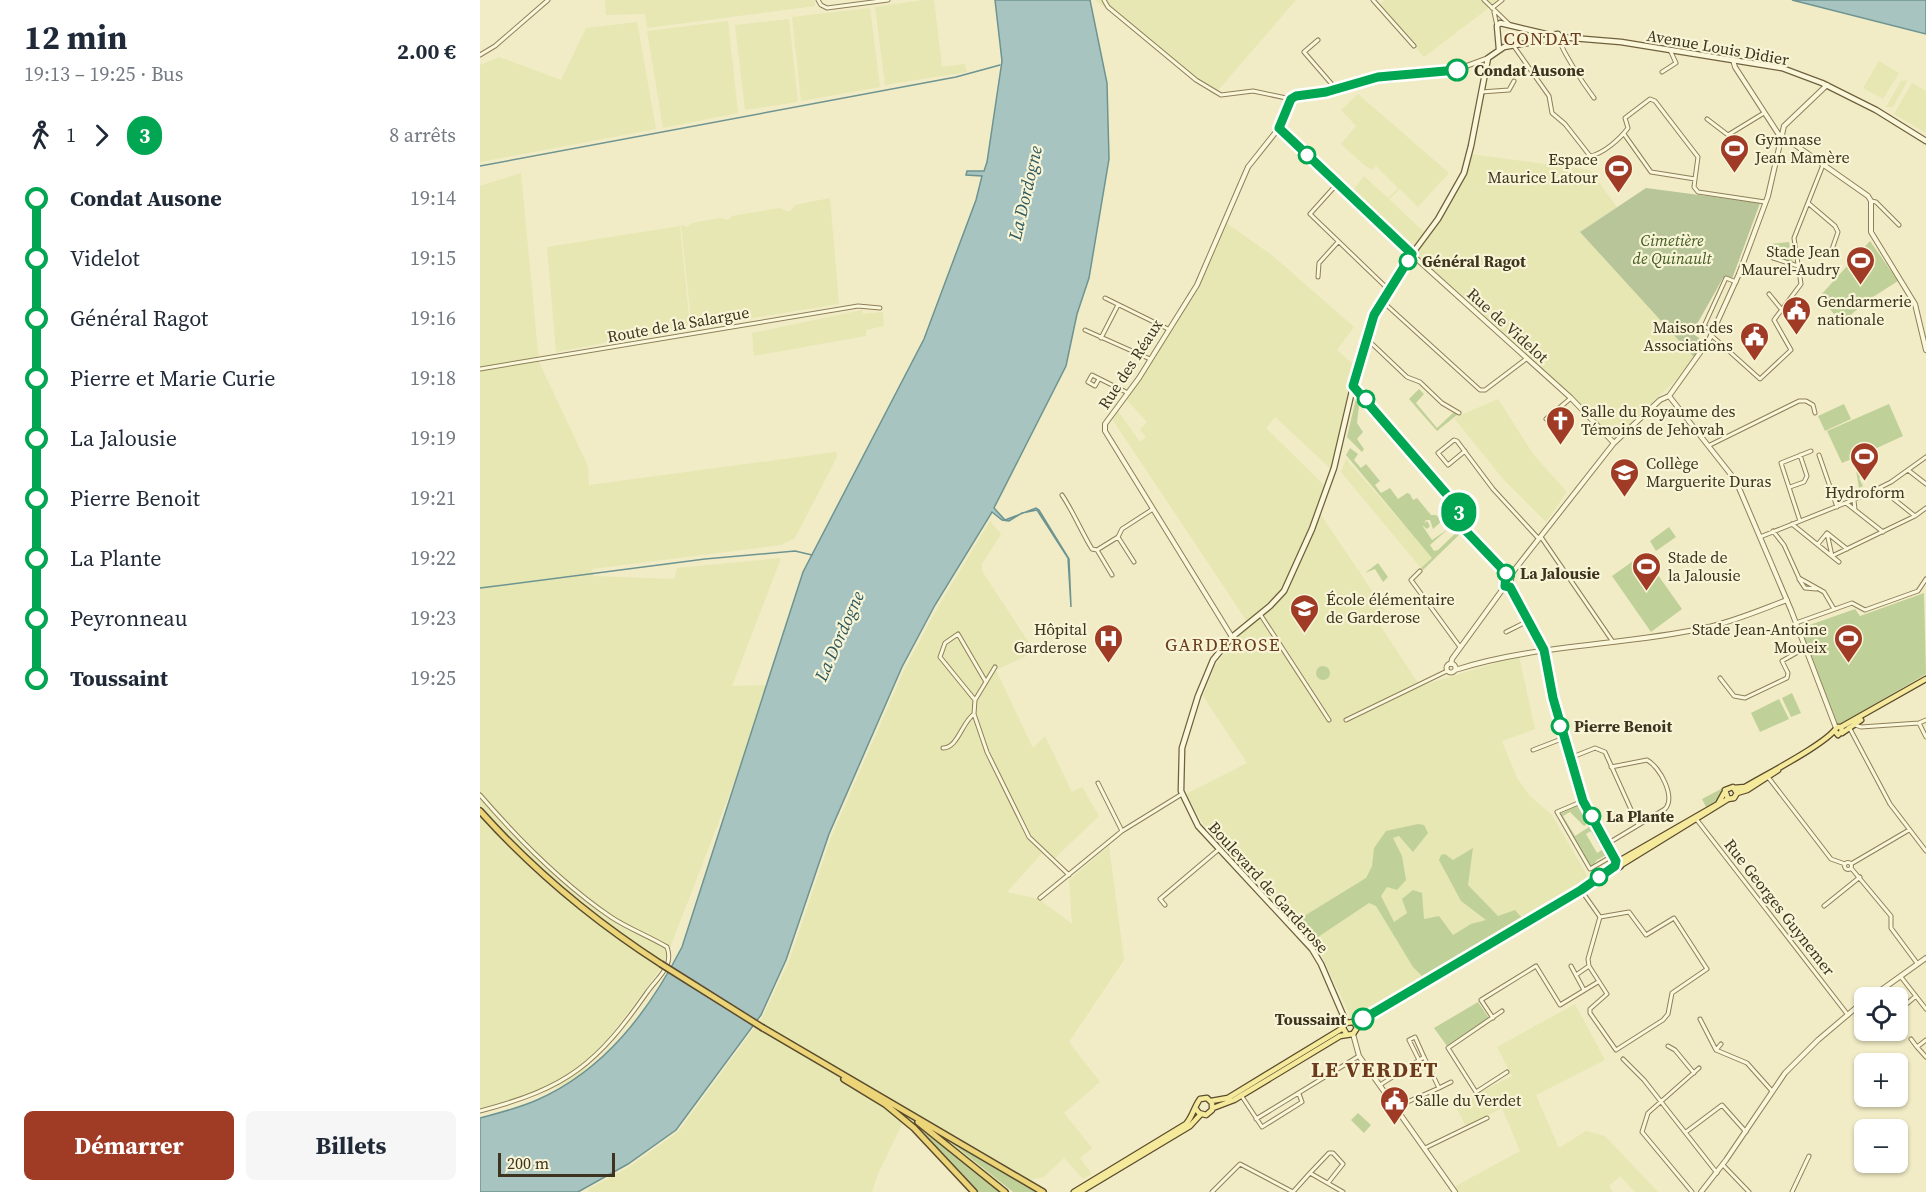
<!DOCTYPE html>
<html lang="fr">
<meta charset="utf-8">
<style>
:root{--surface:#fff;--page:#f6f6f7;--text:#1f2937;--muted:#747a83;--accent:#a03b26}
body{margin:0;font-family:"Source Serif 4",serif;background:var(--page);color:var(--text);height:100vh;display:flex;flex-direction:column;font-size:22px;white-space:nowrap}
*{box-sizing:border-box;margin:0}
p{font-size:20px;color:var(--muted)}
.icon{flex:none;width:33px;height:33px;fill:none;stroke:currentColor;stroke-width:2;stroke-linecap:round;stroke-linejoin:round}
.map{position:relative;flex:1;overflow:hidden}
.panel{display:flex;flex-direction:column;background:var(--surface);width:480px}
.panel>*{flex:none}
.badge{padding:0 12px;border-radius:20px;font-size:21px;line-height:39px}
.tools{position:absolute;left:1374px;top:987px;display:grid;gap:12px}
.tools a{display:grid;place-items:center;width:54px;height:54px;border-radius:9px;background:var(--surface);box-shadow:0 2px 4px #0004;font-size:30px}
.scale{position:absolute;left:18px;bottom:15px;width:117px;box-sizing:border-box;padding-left:6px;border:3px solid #3d331f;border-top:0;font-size:16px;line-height:21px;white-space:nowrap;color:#3d331f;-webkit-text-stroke:4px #f8f4d6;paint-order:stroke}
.map>.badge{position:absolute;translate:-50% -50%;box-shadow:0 0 0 3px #fff}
.legs{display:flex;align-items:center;gap:9px;height:66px;padding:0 24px;font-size:20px}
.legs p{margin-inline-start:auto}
.headline{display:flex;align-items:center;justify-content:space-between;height:102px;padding:0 24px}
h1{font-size:33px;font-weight:700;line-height:45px}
.cta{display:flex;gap:12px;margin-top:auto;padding:12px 24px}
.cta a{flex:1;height:69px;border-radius:9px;background:var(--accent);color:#fff;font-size:24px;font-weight:700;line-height:69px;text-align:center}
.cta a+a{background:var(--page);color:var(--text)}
ul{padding:0 24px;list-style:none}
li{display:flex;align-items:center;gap:21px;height:60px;font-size:22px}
li i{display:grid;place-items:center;width:9px;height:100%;margin:0 8px;background:currentColor}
li i::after{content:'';width:15px;height:15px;margin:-8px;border:4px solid;border-radius:50%;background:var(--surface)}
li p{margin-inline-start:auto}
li:first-child i{background:linear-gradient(#0000 50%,currentColor 0)}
li:last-child i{background:linear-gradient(currentColor 50%,#0000 0)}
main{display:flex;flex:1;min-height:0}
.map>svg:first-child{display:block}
</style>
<main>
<section class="panel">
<div class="headline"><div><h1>12 min</h1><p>19:13 – 19:25 · Bus</p></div><b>2.00 €</b></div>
<div class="legs"><svg class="icon" aria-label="walk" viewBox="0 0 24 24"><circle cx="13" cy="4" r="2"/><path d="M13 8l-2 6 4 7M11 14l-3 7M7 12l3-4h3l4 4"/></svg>1<svg class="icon" aria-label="forward" viewBox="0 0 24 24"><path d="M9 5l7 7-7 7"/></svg><b class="badge" style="background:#00a651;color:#fff">3</b><p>8 arrêts</p></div>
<ul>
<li><i style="color:#00a651"></i><b>Condat Ausone</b><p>19:14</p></li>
<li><i style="color:#00a651"></i><span>Videlot</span><p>19:15</p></li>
<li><i style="color:#00a651"></i><span>Général Ragot</span><p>19:16</p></li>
<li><i style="color:#00a651"></i><span>Pierre et Marie Curie</span><p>19:18</p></li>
<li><i style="color:#00a651"></i><span>La Jalousie</span><p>19:19</p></li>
<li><i style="color:#00a651"></i><span>Pierre Benoit</span><p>19:21</p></li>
<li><i style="color:#00a651"></i><span>La Plante</span><p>19:22</p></li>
<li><i style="color:#00a651"></i><span>Peyronneau</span><p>19:23</p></li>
<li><i style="color:#00a651"></i><b>Toussaint</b><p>19:25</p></li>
</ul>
<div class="cta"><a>Démarrer</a><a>Billets</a></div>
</section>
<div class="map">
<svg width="1446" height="1192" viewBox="0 0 1446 1192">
<rect width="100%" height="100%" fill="#f1ecc6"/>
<path fill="#e6e7b3" d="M125,0H334L335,6L167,28L165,14L126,15Z
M443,0H454L462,67L485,64L487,72L405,85L395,7Z
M615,0H816L734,95Z
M905,0H1019L944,57L898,6Z
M390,8L400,87L321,101L312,17Z
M309,19L318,102L265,110L255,25Z
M248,21L258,113L183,128L167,31Z
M157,22L176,129L0,162V65L19,57L81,80L106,28Z
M1399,61L1419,73L1403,99L1383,88Z
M1428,80L1413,107H1406L1421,81Z
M1432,83L1446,91V133L1414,114Z
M878,94L969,173L938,207L920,189L909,199L945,233L978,183L990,154L1110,170L1137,207L1100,232L1214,357L1195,381L1133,439L1093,397L870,194L884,176L908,198L918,188L896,166L892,170L884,165L861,144L876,126L861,110Z
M41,173L59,362L108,466L109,485L356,452L357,457L315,538L301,545L112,569L113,576L194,579L197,568L301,558L252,686L288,685L263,759L183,966L97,1080L0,1113V186Z
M350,198L359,304L212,328L201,225L207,227L212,223L240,218L248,220L252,216L299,208L310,212L315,205Z
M745,222L793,256L874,327L857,350L874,365L851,469L795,417L786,428L845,486L837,509L905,610L896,619L940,686L1039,656L1055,729L1022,741L1037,778L1050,796L1072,815L1108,877L999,949L871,1027L869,1013L839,950L722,822L706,794L767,763L723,696L735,666L755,639L770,626L632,419L638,411L660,442L666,437L660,430L667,422L646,399L727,264Z
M200,226L210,327L76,352L67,247Z
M382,310L383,314L403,312L404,326L386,330V336L274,356L272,333Z
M1018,399L1053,454L1087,492L1066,522L1024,480L974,418Z
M866,459L953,558L941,568L861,472Z
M510,521L521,534L502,564V571L555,652L516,670L553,748L565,736L592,792L602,787L619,816L573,860L563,852L527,892L559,899L592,924L589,880L629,846L644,960L589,1042L620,1082L584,1113L612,1148L600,1158L612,1174L603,1179L584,1158L564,1177L514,1187L425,1118L397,1176L392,1192H110L107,1190L149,1167L198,1132L283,1016L309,961L352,835L425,668L458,607Z
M1095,1004L1125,1060L1056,1095L1079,1148L1106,1131L1125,1136L1178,1192H1155L1140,1176L1129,1186L1133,1192H977L974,1187L1040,1151L1022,1108L986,1127L975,1105L1032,1076L1017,1047Z"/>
<path fill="#c0d099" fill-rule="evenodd" d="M1390,241L1418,281L1385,302L1362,323L1339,297Z
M1309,242L1313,263L1287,257L1291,244Z
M939,389L944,394L936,403L957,428L973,413L978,414L957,431L929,399Z
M877,394L880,397L877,423L883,432L877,439L884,449L882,452L867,437Z
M1364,404L1371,419L1345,431L1338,416Z
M1409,404L1423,436L1386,453L1391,472L1379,478L1383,486L1379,488L1374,458L1362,463L1347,431Z
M870,448L878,454L874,460L881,468L886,464L900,481L895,485L901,493L910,488L918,499L927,493L930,494L933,500L937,498L951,515H956L962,521L953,529L950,520H946L944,523L947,521L950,526L947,529L942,525L952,540L968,529L950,545L954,551L958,550L979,530L982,532L943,570L941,568L952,558L866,455Z
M1189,527L1196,537L1176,551L1170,541Z
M1163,554L1202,609L1171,632L1132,576Z
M898,563L908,577L903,582L895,569L885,573Z
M1444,593L1446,674L1361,724L1357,723L1321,628L1375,609L1380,616Z
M836 673a7 7 0 1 1 14 0a7 7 0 1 1-14 0Z
M1312,693L1321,713L1311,717L1302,698Z
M1299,699L1309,719L1280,732L1271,713Z
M1242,785L1240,799L1226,807L1222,799L1241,789Z
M1099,805L1111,821L1104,826L1090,812L1083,816L1095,836L1112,825L1130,853L1117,860L1113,865H1110L1080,814ZM1111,831L1122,850L1117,853L1106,834Z
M938,824L944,825L948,833L933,852L919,836L913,838L922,856L926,880L917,890L907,887L901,896L914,922L927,913L922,899L933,890L942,893L944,919L959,916L973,935L991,924L1006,920L981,901L959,860L961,855L965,854L973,860L993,848L988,885L1018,916L1035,910L1041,917L942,976L933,967L896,906L889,903L835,939L816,921L886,878L892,866L894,848L906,831Z
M998,1002L1009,1018L967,1046L954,1028Z
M878,1113L891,1125L884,1133L871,1120Z
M434,1124L488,1164L519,1192H498Z
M467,1139V1138L556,1192H533Z"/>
<path fill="#b7c598" d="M1166,188L1280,203L1252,279L1243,278L1212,333L1223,341L1214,357L1100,232Z"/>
<path fill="#a7c4c1" stroke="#6d9491" stroke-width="1.5" d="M515,0H610L627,83L629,159L609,278L597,314L586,366L514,508L525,520L556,508L559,510L589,559L591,607L588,558L557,510L542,513L529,521L522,520L512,512L455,605L422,667L349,834L306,960L281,1015L196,1130L148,1164L98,1192H0V1118C19,1113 39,1108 57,1100C125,1070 169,1011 202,947L323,572L444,339L496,200L502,176L486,175L487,171H504L507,162L522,61Z
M1312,0H1446V34Z"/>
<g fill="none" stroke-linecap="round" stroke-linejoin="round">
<path stroke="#6d9491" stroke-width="1.5" d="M0,166L476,77L520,65
M0,588L225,559L315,551L332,555"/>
<defs>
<path id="minor" d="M338,0L341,5L347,8L408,0
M624,0L628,7L716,80L741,95L773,91L811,99
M893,0L934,46
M1004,0L1029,24
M1012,8L1022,0
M1014,12L1017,26
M1078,39C1088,60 1100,79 1114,98
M838,40L824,52L856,89
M1033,45L1069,96L1072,113L1085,124L1110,156C1123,154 1140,139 1148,128L1145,118L1170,99L1175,101L1218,157L1215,179
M0,55L15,46L68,0
M1182,72L1196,63L1190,50
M1001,92L1029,90L1034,81
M1227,119L1248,135L1284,113
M1144,134L1171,172L1215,179L1214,187L1218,192L1285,202
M857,184L830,214L909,290
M1391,201L1396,202L1419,225
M1328,203L1355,226L1358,232L1350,255L1343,253
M1293,258L1318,266
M838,277L839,263L858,242
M1289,294L1302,310
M625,298L688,329
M902,301L1000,390H1005L1046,359
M605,330L670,359
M1233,331L1224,326L1246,278L1256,282
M1231,335L1280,379L1311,350L1294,320L1321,284L1314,238L1343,165
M621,338L638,305
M887,339L927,377L940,382L962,403L979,413
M0,369L378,306L400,308
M619,379L615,386L608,382L612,375L648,393
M873,386L976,505L984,529L1026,573
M1066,419L1091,398
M1230,445L1319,401H1326L1333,405L1335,413
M985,451L968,465L958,453L974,440L977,441L1013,489L1059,539
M1339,455L1357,507
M1428,470L1446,484
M1310,487L1324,482L1327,476L1320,455
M1400,488L1435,516
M582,495C594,513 601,531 612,549L617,550
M1366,503L1375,510L1374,500
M1375,510L1403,532
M1320,521L1301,463L1331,451
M1312,524L1359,562
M1293,531L1304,545L1319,578L1344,592L1354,609
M1347,533L1352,556L1435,516L1446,508
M638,537L654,562
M1061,537L1133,642
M1280,537L1383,496L1411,482L1446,457
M1338,544L1347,533L1367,549
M940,571L931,580L980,647
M632,575L617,550L638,537L642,529L673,509
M1319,579L1325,588L1336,589
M780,614L849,720
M1316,623L1372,603L1385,610L1438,591L1446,579
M1026,632L1048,621
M1240,678L1254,696L1265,698L1307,678L1308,673L1302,661L1325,648
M495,700L460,657L465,643L478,634L506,682
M494,714L495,700L515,667
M866,720L967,671
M1439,723L1446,737
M1375,725L1381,727L1439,723L1446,720
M1369,727L1410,804L1446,851
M463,748C478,748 482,722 494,714L507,752L549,837L589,875
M1053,750L1084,738
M1090,758L1115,748L1125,752L1158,825
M1288,777L1351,859L1365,864
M618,783L642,831
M0,795C39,840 81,883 131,917C149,929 169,936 187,947C194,966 179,976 168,991C117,1064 88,1088 0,1111
M1103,801L1077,812L1110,869L1134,855
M1217,820L1368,1015
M1127,844L1185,809C1196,797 1180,767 1167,760L1131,767
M1364.5 866a3.5 3.5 0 1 1 7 0a3.5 3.5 0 1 1-7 0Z
M1371,864L1429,830
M1371,868L1411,916V928L1437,963
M1101,890L1120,917L1108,959L1109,966L1127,994L1110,1009V1013L1136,1050L1183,1020L1188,1014L1192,993L1227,969L1194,918L1166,935L1149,912L1120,917
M560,898L642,831L702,794
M685,905L680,899L738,850
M1344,906L1380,877
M1091,966L1104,990
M1096,975L1109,966
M1421,977L1446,1009
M1423,1007L1436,996
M1022,1011L968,1048L996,1092L1027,1072
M1013,1018L1001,1000L1056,966L1080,1005L1118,982
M1220,1019L1236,1050L1267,1063L1292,1091
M1431,1039L1437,1047
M1446,1040L1437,1047L1446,1057
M1188,1046L1195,1050L1214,1073
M1236,1050L1241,1044
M1143,1059L1164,1080L1237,1173
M939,1060L929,1040L935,1037L944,1057
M900,1085L944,1057L959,1088L916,1107
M959,1088L971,1082
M761,1095L782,1127L822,1102L819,1094
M776,1119L879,1056
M1206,1132L1242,1105L1266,1132
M945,1148L1007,1118
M1243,1165L1269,1192
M830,1173L849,1153H853L863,1164L848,1183
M732,1192L760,1164L813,1192L830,1173L863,1192
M1212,1192L1162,1132L1168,1113L1219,1068
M1312,1192L1329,1156"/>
<path id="tertiary" d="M1253,60L1255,67L1301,138L1311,142L1388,196L1391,201V232L1435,304L1446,350
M799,128L929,252L1091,398L1134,443
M1189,396L1256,481L1311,610L1356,728
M1189,396L1229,340L1259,274L1288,196L1304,126L1347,85
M1032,573H1026L1024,585L1030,587L1064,649L1073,698L1103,801L1138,860
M1030,587L1032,573L1134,443L1180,400L1189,396
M752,637L625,431V424L659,378L717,285L768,167L799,128L811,99L816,96L846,92L898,77L973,71L1008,58
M966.5 668a4.5 4.5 0 1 1 9 0a4.5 4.5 0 1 1-9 0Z
M971,664L972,659L1025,586
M975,670C1056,644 1142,646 1224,628C1253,622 1280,610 1307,600
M1390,998L1446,958
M873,1034L879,1056L975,1192
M1221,1192L1246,1160L1305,1073L1338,1040L1384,1001"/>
<path id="secondary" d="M1080,37L1141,42L1302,68L1342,83L1396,110L1446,141
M1019,49L1017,26L1020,23L1070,35L1078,34L1080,37L1072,40L1070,35
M866,1022L841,964L832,949L718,826L701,791L702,748L718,696L733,660L752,637L790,606L804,591L832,529L854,468L872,391L894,315L932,254L958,219L984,173L991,146L1008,58L1024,47L1071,39"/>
<path id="primary" d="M1361,727L1446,679
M1362,733L1381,720
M1254,788L1265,787C1285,775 1348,743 1357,727H1361L1362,731L1358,735L1355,731
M1257,793L1267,790L1298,770
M1134.5 864a3.5 3.5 0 1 1 7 0a3.5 3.5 0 1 1-7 0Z
M1139,861L1238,804L1244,793
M1141,865L1248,799L1254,798L1257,793L1253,787L1245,790L1248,799
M875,1024L1101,890L1135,866
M731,1101L748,1098L863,1028
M733,1108L754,1100L860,1036L873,1034L877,1028L874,1022L865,1023L863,1028L866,1033
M594,1192L706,1124C713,1116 714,1107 720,1099L727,1098L732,1103V1110L726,1115L719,1113L716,1109
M600,1192L710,1126L721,1114"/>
<path id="trunk" d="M0,811C54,871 114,921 181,964
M283,1028L563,1192
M364,1079L405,1104L434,1128L494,1192
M438,1122L525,1192"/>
</defs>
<use href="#minor" stroke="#8e7f5a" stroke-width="5"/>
<use href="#tertiary" stroke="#8e7f5a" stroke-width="6"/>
<use href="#secondary" stroke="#70603d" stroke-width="7"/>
<use href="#primary" stroke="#5b4b2e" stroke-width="7"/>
<use href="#trunk" stroke="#5b4b2e" stroke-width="8"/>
<use href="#minor" stroke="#fbf7da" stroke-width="3"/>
<use href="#tertiary" stroke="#fbf7da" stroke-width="4"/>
<use href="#secondary" stroke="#fbf7da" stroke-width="4.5"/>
<use href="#primary" stroke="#f5ea9c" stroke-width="4.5"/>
<use href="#trunk" stroke="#ecd478" stroke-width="5"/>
<defs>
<path id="trunk-bridge" d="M181,964L283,1028"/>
</defs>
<use href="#trunk-bridge" stroke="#5b4b2e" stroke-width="8" stroke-linecap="butt"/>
<use href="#trunk-bridge" stroke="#ecd478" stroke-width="5"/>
</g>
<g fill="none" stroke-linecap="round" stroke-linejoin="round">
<defs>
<path id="line-1" d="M883,1019L1101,890L1135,866L1136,861L1103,801L1073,698L1064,650L1030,587L1025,586L1026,573L984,529L976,505L873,386L894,315L932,254L799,128L811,99L816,96L846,92L898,77L977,70"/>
</defs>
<use href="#line-1" stroke="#fff" stroke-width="14"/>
<use href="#line-1" stroke="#00a651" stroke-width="9"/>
</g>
<defs>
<symbol id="stadium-pin" viewBox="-11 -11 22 30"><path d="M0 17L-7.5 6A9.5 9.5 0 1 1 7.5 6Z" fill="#a03b26" stroke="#f8f4d6"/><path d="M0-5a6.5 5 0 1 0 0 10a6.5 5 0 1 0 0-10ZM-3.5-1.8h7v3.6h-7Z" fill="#fff"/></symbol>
<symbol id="civic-pin" viewBox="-11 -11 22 30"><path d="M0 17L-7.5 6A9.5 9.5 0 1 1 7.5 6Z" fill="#a03b26" stroke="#f8f4d6"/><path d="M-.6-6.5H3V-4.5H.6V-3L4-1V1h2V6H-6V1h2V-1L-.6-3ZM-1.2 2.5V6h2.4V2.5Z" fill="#fff"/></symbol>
<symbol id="church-pin" viewBox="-11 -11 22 30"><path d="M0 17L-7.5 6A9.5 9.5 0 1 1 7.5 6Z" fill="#a03b26" stroke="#f8f4d6"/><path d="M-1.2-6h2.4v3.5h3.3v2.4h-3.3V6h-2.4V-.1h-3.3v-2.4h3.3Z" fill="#fff"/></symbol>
<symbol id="school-pin" viewBox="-11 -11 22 30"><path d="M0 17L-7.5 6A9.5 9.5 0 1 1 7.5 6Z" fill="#a03b26" stroke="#f8f4d6"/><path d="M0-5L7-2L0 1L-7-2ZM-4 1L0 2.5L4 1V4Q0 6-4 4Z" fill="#fff"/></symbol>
<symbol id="hospital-pin" viewBox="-11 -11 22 30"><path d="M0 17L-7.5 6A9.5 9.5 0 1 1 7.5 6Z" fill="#a03b26" stroke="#f8f4d6"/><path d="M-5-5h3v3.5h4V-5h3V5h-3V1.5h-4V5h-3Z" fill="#fff"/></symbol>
</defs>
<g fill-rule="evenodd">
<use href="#stadium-pin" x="1238" y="132" width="33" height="45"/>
<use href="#stadium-pin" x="1122" y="152" width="33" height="45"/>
<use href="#stadium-pin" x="1364" y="244" width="33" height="45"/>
<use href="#civic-pin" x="1300" y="294" width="33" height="45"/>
<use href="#civic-pin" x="1258" y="320" width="33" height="45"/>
<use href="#church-pin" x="1064" y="404" width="33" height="45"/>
<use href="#stadium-pin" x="1368" y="440" width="33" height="45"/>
<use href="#school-pin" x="1128" y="456" width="33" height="45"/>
<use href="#stadium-pin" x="1150" y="550" width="33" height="45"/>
<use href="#school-pin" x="808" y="592" width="33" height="45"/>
<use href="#hospital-pin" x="612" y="622" width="33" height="45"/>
<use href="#stadium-pin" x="1352" y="622" width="33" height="45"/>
<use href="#civic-pin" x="898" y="1084" width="33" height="45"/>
</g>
<g fill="#fff" stroke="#00a651" stroke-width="3">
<circle cx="977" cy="70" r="10"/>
<circle cx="827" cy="155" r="8"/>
<circle cx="928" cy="261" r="8"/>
<circle cx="886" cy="399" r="8"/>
<circle cx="1026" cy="573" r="8"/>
<circle cx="1080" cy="726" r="8"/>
<circle cx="1112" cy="816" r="8"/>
<circle cx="1119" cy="877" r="8"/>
<circle cx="883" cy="1019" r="10"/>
</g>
<g text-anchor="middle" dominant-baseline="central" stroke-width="4.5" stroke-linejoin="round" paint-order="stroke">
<g font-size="16" fill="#3d331f" stroke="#f8f4d6">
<text transform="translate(1238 47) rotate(10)">Avenue Louis Didier</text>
<text transform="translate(198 324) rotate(-10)">Route de la Salargue</text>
<text transform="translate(1028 325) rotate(42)">Rue de Videlot</text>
<text transform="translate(650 364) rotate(-57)">Rue des Réaux</text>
<text transform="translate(789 887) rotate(48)">Boulevard de Garderose</text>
<text transform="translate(1300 907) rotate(52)">Rue Georges Guynemer</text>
</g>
<g font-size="16" font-weight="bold" fill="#3d331f" stroke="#f8f4d6" text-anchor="start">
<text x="994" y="70">Condat Ausone</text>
<text x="942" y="261">Général Ragot</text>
<text x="1040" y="573">La Jalousie</text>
<text x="1094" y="726">Pierre Benoit</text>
<text x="1126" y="816">La Plante</text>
<text x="866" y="1019" text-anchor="end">Toussaint</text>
</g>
<g font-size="16" fill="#3d331f" stroke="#f8f4d6" text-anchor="start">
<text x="1275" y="139">Gymnase<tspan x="1275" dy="18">Jean Mamère</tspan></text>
<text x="1118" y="159" text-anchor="end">Espace<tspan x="1118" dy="18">Maurice Latour</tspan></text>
<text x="1360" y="251" text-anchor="end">Stade Jean<tspan x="1360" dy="18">Maurel-Audry</tspan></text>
<text x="1337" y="301">Gendarmerie<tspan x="1337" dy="18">nationale</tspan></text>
<text x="1253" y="327" text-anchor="end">Maison des<tspan x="1253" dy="18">Associations</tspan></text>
<text x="1101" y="411">Salle du Royaume des<tspan x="1101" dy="18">Témoins de Jehovah</tspan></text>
<text x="1166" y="463">Collège<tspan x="1166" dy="18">Marguerite Duras</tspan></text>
<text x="1385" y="492" text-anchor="middle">Hydroform</text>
<text x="1188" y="557">Stade de<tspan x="1188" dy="18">la Jalousie</tspan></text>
<text x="846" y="599">École élémentaire<tspan x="846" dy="18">de Garderose</tspan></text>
<text x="607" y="629" text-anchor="end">Hôpital<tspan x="607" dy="18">Garderose</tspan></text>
<text x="1347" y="629" text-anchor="end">Stade Jean-Antoine<tspan x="1347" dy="18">Moueix</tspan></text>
<text x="935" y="1100">Salle du Verdet</text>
</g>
<g font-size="16" font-style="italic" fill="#435b24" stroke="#f8f4d6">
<text x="1192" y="240">Cimetière<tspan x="1192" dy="18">de Quinault</tspan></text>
</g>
<g font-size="18" letter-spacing="1.5" fill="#6c3b1b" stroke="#f8f4d6">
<text x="1063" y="38">CONDAT</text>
<text x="743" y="644">GARDEROSE</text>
</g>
<g font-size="18" font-style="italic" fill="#2d585e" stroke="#f8f4d6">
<text transform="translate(545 193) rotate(-77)">La Dordogne</text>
<text transform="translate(359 636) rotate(-66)">La Dordogne</text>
</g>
<g font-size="22" font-weight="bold" letter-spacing="1.5" fill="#6c3b1b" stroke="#f8f4d6">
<text x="895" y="1069">LE VERDET</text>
</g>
</g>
</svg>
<div class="tools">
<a><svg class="icon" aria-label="locate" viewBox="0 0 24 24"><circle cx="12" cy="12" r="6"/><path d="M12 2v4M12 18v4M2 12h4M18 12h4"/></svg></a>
<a>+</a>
<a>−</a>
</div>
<div class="scale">200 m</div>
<b class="badge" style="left:979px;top:512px;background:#00a651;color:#fff">3</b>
</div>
</main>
